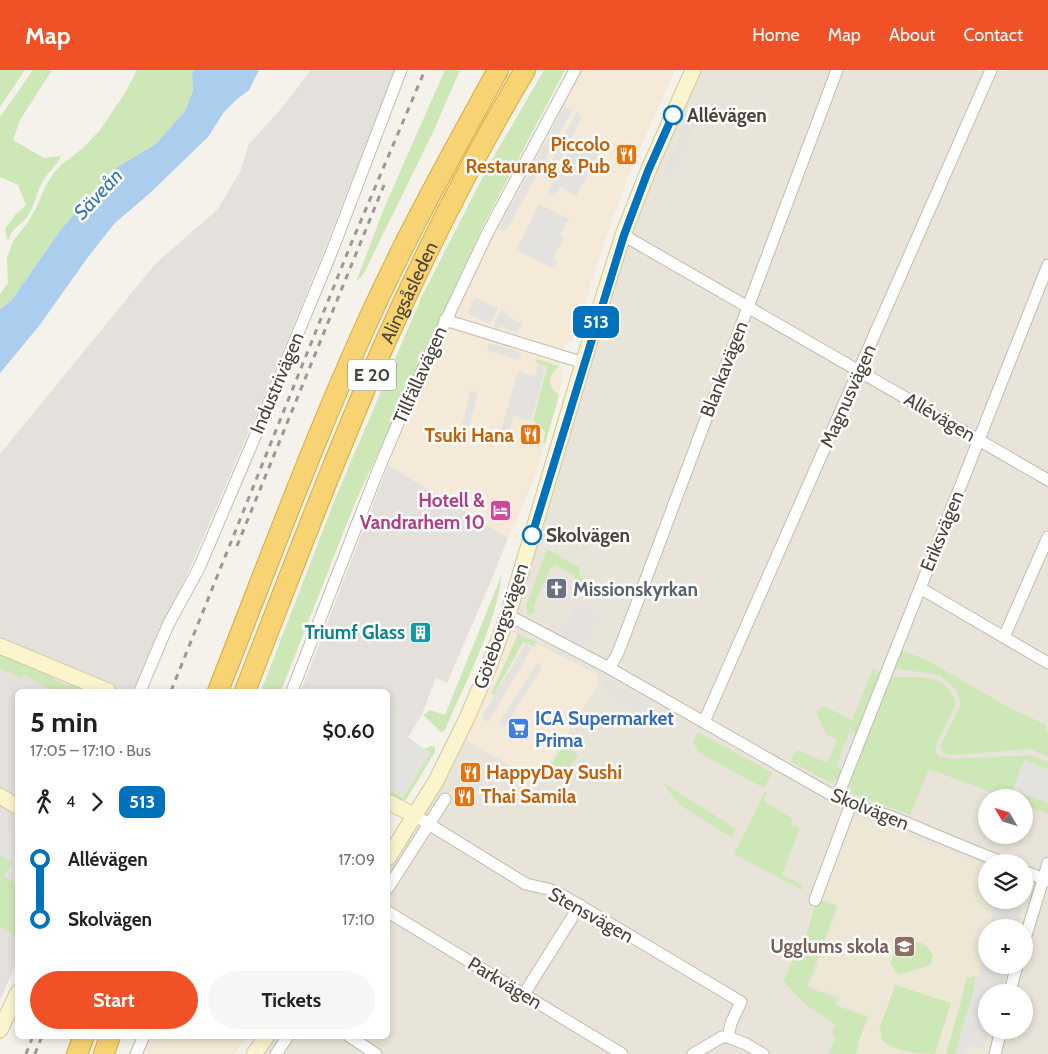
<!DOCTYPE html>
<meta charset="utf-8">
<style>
:root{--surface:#fff;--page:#f6f6f6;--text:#202124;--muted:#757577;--accent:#f05126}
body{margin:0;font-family:Cabin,sans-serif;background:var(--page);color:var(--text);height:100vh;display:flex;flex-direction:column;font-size:19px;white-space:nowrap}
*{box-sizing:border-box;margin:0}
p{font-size:16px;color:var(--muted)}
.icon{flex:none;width:28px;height:28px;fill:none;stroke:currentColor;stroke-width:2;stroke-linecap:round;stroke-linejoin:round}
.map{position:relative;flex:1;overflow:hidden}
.details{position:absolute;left:15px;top:619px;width:375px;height:350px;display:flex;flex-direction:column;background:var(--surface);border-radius:8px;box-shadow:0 2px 8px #0003}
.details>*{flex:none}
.badge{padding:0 10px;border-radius:8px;font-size:18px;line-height:32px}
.needle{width:32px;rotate:308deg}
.fabs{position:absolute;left:978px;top:719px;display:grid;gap:10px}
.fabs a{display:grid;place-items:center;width:55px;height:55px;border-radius:50%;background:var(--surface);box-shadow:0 2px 8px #0003;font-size:25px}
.map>.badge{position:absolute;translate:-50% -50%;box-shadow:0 0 0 2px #fff}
.legs{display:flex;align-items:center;gap:8px;height:55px;padding:0 15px;font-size:16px}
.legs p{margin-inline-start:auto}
.headline{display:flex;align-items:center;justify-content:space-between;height:85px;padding:0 15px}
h1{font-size:28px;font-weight:700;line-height:38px}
.primary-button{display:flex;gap:10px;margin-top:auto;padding:10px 15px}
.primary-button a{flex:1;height:58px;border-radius:30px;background:var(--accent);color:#fff;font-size:20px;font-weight:700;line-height:58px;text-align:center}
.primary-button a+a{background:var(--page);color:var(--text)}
ul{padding:0 15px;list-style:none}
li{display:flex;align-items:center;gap:18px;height:60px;font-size:19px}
li i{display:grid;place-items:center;width:8px;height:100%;margin:0 6px;background:currentColor}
li i::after{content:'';width:12px;height:12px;margin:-6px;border:4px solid;border-radius:50%;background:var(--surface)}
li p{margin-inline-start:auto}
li:first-child i{background:linear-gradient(#0000 50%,currentColor 0)}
li:last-child i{background:linear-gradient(currentColor 50%,#0000 0)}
header{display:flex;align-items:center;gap:30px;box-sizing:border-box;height:70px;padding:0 25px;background:var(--accent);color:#fff}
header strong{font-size:24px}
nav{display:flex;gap:28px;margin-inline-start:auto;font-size:18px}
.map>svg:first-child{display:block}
</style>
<header>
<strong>Map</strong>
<nav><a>Home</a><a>Map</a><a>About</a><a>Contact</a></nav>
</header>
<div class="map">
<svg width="1048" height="984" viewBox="0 0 1048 984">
<rect width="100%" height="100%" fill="#f5f2eb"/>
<path fill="#e8e4d9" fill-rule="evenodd" d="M698,0H1048V984H257L270,966H388V794L463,667L537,712L596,618L598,605L510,561L625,169ZM986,728H1024V765H986ZM986,792H1024V830H986ZM986,858H1024V895H986ZM986,922H1024V960H986Z"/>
<path fill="#f5ead8" d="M581,0H675L630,102L608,162L574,269L565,274L560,297L564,302L557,334L536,404L515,455L508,468L388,395L406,348L488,173Z
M510,561L598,605L596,618L537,712L463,667Z
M147,966H250L234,984H138Z"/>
<path fill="#e4e1dc" d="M311,0H395L324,181L268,317L194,489L134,621H18L17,892L0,930V384L156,193L217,140L240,102L249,74L280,40Z
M388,395L508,468L493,506L447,613L436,608L422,644L388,701V621H301Z"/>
<path fill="#ede8d5" d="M853,745L986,795V830H1024V811L1030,818L1021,857L986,858V895H1012L1005,922H986V960H996L990,984H855L859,978L857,976L868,945L848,938L849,935L839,932L841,926L811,915L839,835L821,829L827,802Z"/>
<path fill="#cee7b6" d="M0,0H25L0,37Z
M33,0H52L20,50L13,70L44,88L61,86C59,93 47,103 43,111C36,122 35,137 27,147C18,158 14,155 8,171L5,159L16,144L26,135L18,115L0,107V47Z
M137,0H195L192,3L193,21L185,41L156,74L114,99L101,120L85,132L62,158L11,231L0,239V224L8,213L7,188L13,171L28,152L36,138L46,115L54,103L61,95L83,78L100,60L125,23Z
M445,0H460L434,60L364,203L356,212L384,138Z
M544,0H565L483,156L355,433L281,621H261L337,424L422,226L490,93Z
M536,289L559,296C548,305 547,317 559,325L545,374L543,373L545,363L541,356L533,351L547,297L535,292Z
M547,479L580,498L579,504L584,509L582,514L577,513L574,508V505L556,495L551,497L534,535V543L528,545L526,536Z
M502,504C495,559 466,610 445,660L441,662L423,645L430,640L445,645Z
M518,564L536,572L535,577L523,572L494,625L491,624Z
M898,579L927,590L1013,640L1047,655L1045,661L1048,663V687L1030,679L952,685L945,684L941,679V674L961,635L957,621L940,605L893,598Z
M0,582L55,605L53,609L69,616L72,613L91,621H54L24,605L20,608L0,598Z
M873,599L880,602L858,664L850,661L836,696L843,700L837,709L830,712L790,691L797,680L827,693L837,670L826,664C823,655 818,650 817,641L824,636L852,650Z
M893,607C921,608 945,602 956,633L937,673L935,679L938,686L952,689L1028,685L1048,692V700L1024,690L1013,720L1048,733V744L1024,735V728L1004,727L929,699L910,745L850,723L851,707L887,616Z
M698,662L772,703L764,718L699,683L693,672Z
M564,675L578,685L566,704L551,695Z
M431,676L435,677V682L406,730H401L388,725V719L403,727L430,683L424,679Z
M662,712L736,759L731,767L680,735Z
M765,722L767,723L764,731L793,749L791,754L800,758L782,805L803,815L802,820L734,784Z
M0,785L12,792L4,806L17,815V867L0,856Z
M817,829L837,836L807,917L837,928L835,935L868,947L857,976L859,978L855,984H828L836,968L831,964L836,955L806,935L783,911L807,863Z
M914,872H920L927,877L933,886L931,893L928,896L898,905L890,893L895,882Z
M976,906L974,920L956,983L959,984H946L963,924L966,909Z
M895,915L951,933L935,984C919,984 891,981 880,968L882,963L879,960Z"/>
<path fill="#e4e2df" d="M564,37L573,39L506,161L498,160Z
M692,40L699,43L686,75L678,71Z
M577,42L582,48L548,112L543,106Z
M577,67L593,76L591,80L599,84L576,126L560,117L554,127L547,123Z
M679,74L686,79L668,110L661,106Z
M539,134L569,149L560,165L564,167L553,188L558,191L554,199L516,180Z
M475,227L498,239L490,254L467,243Z
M501,239L508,243L507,246L522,254L517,264L502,256L499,260L493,256Z
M489,273L521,282L518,290L487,280Z
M538,295L546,297L531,351L514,346L509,363L501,360L518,301L535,306Z
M471,320L478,324L465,370L459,366Z
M577,534L601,548L584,577L560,563Z
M525,574L532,578L488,652L481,648Z
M537,593L543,596L505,656L499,653Z
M606,610L673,648L667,658L601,620Z
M388,636L412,646L395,687L388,684Z
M850,661L858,664L843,700L836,697Z
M408,667L430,683L403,727L388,718V701Z
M1024,690L1048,700V733L1013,720Z
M9,760L17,765V815L4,806L12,792L0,785V776Z
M998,830L1006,833L1007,830H1017L1015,836L1023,839L1018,857H988Z
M983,889L986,890V895H1009L1001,922H986V960H989L984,979L967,974L964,984H959L955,983Z"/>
<path fill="#abceee" d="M195,0H259L249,20L236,30L224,42L208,67L149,124L115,153L88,187L39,256L0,303V239L11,231L62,158L85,132L101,120L114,99L156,74L185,41L193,21L192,3Z"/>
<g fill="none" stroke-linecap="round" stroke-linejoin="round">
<defs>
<path id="street" d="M623,165L1048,410
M445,250L584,293
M920,518L1048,593
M508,545L609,598L837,728C858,738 881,742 902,751C935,765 968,779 1002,792
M1004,567L1048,467
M609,598L617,585L626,562L837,0
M140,621L168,555L199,498L257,362L332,181L401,0
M292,621L377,403L404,339L487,164L575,0
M704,652L991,0
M837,728L1048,195
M414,745L526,814L548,819L562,825L741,932L731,953L728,967H722L693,984
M1024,801L1048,811
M388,818L445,729
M815,830L851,734
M388,842L622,984
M1024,872L1048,793
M1010,922L1017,895
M524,924L580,835
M349,966L376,984
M728,967L746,974L763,984
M136,984L144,966
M276,984L288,966
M995,984L1001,960"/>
<path id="secondary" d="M0,576L108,621
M0,726L18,737
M388,732L414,745
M388,788L436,711L467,648L488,599L508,545L597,247L623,165L648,101L693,0
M0,960L18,922
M254,984L267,966"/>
<g id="highway">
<path d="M218,621C268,494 315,366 372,242C410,159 454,80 498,0"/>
<path id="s1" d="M245,621C291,503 336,383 388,266C428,177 475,84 525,0"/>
<path d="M77,984L84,966"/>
<path d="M104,984L110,966"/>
</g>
</defs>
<use href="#street" stroke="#c0bbad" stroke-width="13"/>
<use href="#secondary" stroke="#d2c79c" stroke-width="17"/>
<use href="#highway" stroke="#d7aa42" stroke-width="22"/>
<use href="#street" stroke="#fff" stroke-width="11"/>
<use href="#secondary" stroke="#fcf4cd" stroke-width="15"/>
<use href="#highway" stroke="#f7d373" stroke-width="20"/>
<path stroke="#999" stroke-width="3" stroke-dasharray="6 6" stroke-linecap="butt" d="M237,476L384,115
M171,621L351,174L425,0
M26,984L33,966
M35,984L42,966"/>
</g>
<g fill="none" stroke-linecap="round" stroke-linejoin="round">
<defs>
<path id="line-1" d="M532,465L624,165L648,101L673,45"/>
</defs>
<use href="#line-1" stroke="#fff" stroke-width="11"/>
<use href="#line-1" stroke="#0072bc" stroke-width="8"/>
</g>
<defs>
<symbol id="restaurant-square" viewBox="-11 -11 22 22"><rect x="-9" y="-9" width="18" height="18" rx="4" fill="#e8710a" stroke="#fff"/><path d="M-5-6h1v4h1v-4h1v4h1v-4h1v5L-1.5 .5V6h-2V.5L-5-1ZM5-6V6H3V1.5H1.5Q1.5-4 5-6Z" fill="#fff"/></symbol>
<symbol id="hotel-square" viewBox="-11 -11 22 22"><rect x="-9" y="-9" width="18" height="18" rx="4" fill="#d1479c" stroke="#fff"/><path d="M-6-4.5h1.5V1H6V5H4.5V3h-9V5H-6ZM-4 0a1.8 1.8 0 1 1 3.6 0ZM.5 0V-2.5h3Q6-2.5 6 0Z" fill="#fff"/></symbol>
<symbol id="church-square" viewBox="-11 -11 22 22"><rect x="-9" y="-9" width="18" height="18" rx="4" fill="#6b7280" stroke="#fff"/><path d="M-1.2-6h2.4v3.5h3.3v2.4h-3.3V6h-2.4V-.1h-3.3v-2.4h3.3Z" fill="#fff"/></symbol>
<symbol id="building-square" viewBox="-11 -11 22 22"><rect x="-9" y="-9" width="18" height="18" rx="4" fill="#0f9aa8" stroke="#fff"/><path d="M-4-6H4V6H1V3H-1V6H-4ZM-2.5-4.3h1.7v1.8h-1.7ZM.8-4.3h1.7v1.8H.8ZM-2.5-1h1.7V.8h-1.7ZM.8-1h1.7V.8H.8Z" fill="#fff"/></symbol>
<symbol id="supermarket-square" viewBox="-11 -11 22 22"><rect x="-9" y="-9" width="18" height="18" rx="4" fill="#3f7fe0" stroke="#fff"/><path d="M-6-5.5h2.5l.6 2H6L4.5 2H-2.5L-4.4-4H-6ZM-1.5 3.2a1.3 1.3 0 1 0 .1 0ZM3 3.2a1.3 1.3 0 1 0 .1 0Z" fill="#fff"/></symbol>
<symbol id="school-square" viewBox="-11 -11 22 22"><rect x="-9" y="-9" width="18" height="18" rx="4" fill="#8d6e63" stroke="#fff"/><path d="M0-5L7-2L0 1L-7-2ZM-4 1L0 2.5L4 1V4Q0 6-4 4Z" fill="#fff"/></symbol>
</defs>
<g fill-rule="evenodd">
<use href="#restaurant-square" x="614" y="72" width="25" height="25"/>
<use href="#restaurant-square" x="518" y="352" width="25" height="25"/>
<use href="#hotel-square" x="488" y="428" width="25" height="25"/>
<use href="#church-square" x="544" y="506" width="25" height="25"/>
<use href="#building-square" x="408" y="550" width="25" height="25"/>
<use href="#supermarket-square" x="506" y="646" width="25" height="25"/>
<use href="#restaurant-square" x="458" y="690" width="25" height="25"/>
<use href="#restaurant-square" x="452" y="714" width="25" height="25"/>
<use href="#school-square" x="892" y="864" width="25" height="25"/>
</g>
<g fill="#fff" stroke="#0072bc" stroke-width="2.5">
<circle cx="673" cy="45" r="9"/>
<circle cx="532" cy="465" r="9"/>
</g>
<g text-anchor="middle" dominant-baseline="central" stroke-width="5" stroke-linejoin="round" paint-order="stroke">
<rect fill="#fff" stroke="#807b74" stroke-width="1" x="348" y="289.5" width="48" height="31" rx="4"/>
<g font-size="18" font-weight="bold" fill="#494339">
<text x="372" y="305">E 20</text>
</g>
<g font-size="19" font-weight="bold" fill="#494339" stroke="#fff" text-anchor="start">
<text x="687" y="45">Allévägen</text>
<text x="546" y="465">Skolvägen</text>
</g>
<g font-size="19" font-weight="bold" fill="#c56008" stroke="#fff" text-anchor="end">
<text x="610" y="74">Piccolo<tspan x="610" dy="22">Restaurang &amp; Pub</tspan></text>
<text x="514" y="365">Tsuki Hana</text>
<text x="486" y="702" text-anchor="start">HappyDay Sushi</text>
<text x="481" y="726" text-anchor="start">Thai Samila</text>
</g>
<g font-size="19" fill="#494339" stroke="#fff">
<text stroke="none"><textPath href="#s1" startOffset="431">Alingsåsleden</textPath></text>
<text transform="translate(724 299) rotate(-69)">Blankavägen</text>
<text transform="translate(420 305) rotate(-66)">Tillfällavägen</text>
<text transform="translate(277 313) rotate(-67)">Industrivägen</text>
<text transform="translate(848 326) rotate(-66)">Magnusvägen</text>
<text transform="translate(940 347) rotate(30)">Allévägen</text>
<text transform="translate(942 461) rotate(-68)">Eriksvägen</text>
<text transform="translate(501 556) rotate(-71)">Göteborgsvägen</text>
<text transform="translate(870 739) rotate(22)">Skolvägen</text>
<text transform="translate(591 845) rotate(29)">Stensvägen</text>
<text transform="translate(505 913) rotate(31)">Parkvägen</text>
</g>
<g font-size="19" font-weight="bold" fill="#b23c85" stroke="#fff" text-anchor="end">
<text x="485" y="430">Hotell &amp;<tspan x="485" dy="22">Vandrarhem 10</tspan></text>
</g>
<g font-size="19" font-weight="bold" fill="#5b616d" stroke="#fff" text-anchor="start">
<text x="573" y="519">Missionskyrkan</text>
</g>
<g font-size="19" font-weight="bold" fill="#0d838f" stroke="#fff" text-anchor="end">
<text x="405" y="562">Triumf Glass</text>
</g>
<g font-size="19" font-weight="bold" fill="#366cbe" stroke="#fff" text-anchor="start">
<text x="535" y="648">ICA Supermarket<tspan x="535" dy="22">Prima</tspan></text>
</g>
<g font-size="19" font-weight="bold" fill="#785e54" stroke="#fff" text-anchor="end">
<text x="889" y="876">Ugglums skola</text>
</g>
<g font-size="20" font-style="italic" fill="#3675b1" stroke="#fff">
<text transform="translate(98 124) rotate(-47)">Säveån</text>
</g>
</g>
</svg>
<div class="fabs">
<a><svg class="needle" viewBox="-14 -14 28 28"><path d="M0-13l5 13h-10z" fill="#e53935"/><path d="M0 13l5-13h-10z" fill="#757577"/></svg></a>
<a><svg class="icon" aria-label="layers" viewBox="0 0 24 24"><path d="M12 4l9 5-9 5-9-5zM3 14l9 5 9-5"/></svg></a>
<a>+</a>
<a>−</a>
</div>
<b class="badge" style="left:596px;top:252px;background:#0072bc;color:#fff">513</b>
<section class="details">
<div class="headline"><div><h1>5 min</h1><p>17:05 – 17:10 · Bus</p></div><b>$0.60</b></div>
<div class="legs"><svg class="icon" aria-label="walk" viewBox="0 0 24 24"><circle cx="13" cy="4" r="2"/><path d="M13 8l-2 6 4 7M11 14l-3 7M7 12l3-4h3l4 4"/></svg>4<svg class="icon" aria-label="forward" viewBox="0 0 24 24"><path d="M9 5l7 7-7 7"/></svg><b class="badge" style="background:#0072bc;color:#fff">513</b></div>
<ul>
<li><i style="color:#0072bc"></i><b>Allévägen</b><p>17:09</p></li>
<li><i style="color:#0072bc"></i><b>Skolvägen</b><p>17:10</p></li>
</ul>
<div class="primary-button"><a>Start</a><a>Tickets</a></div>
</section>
</div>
